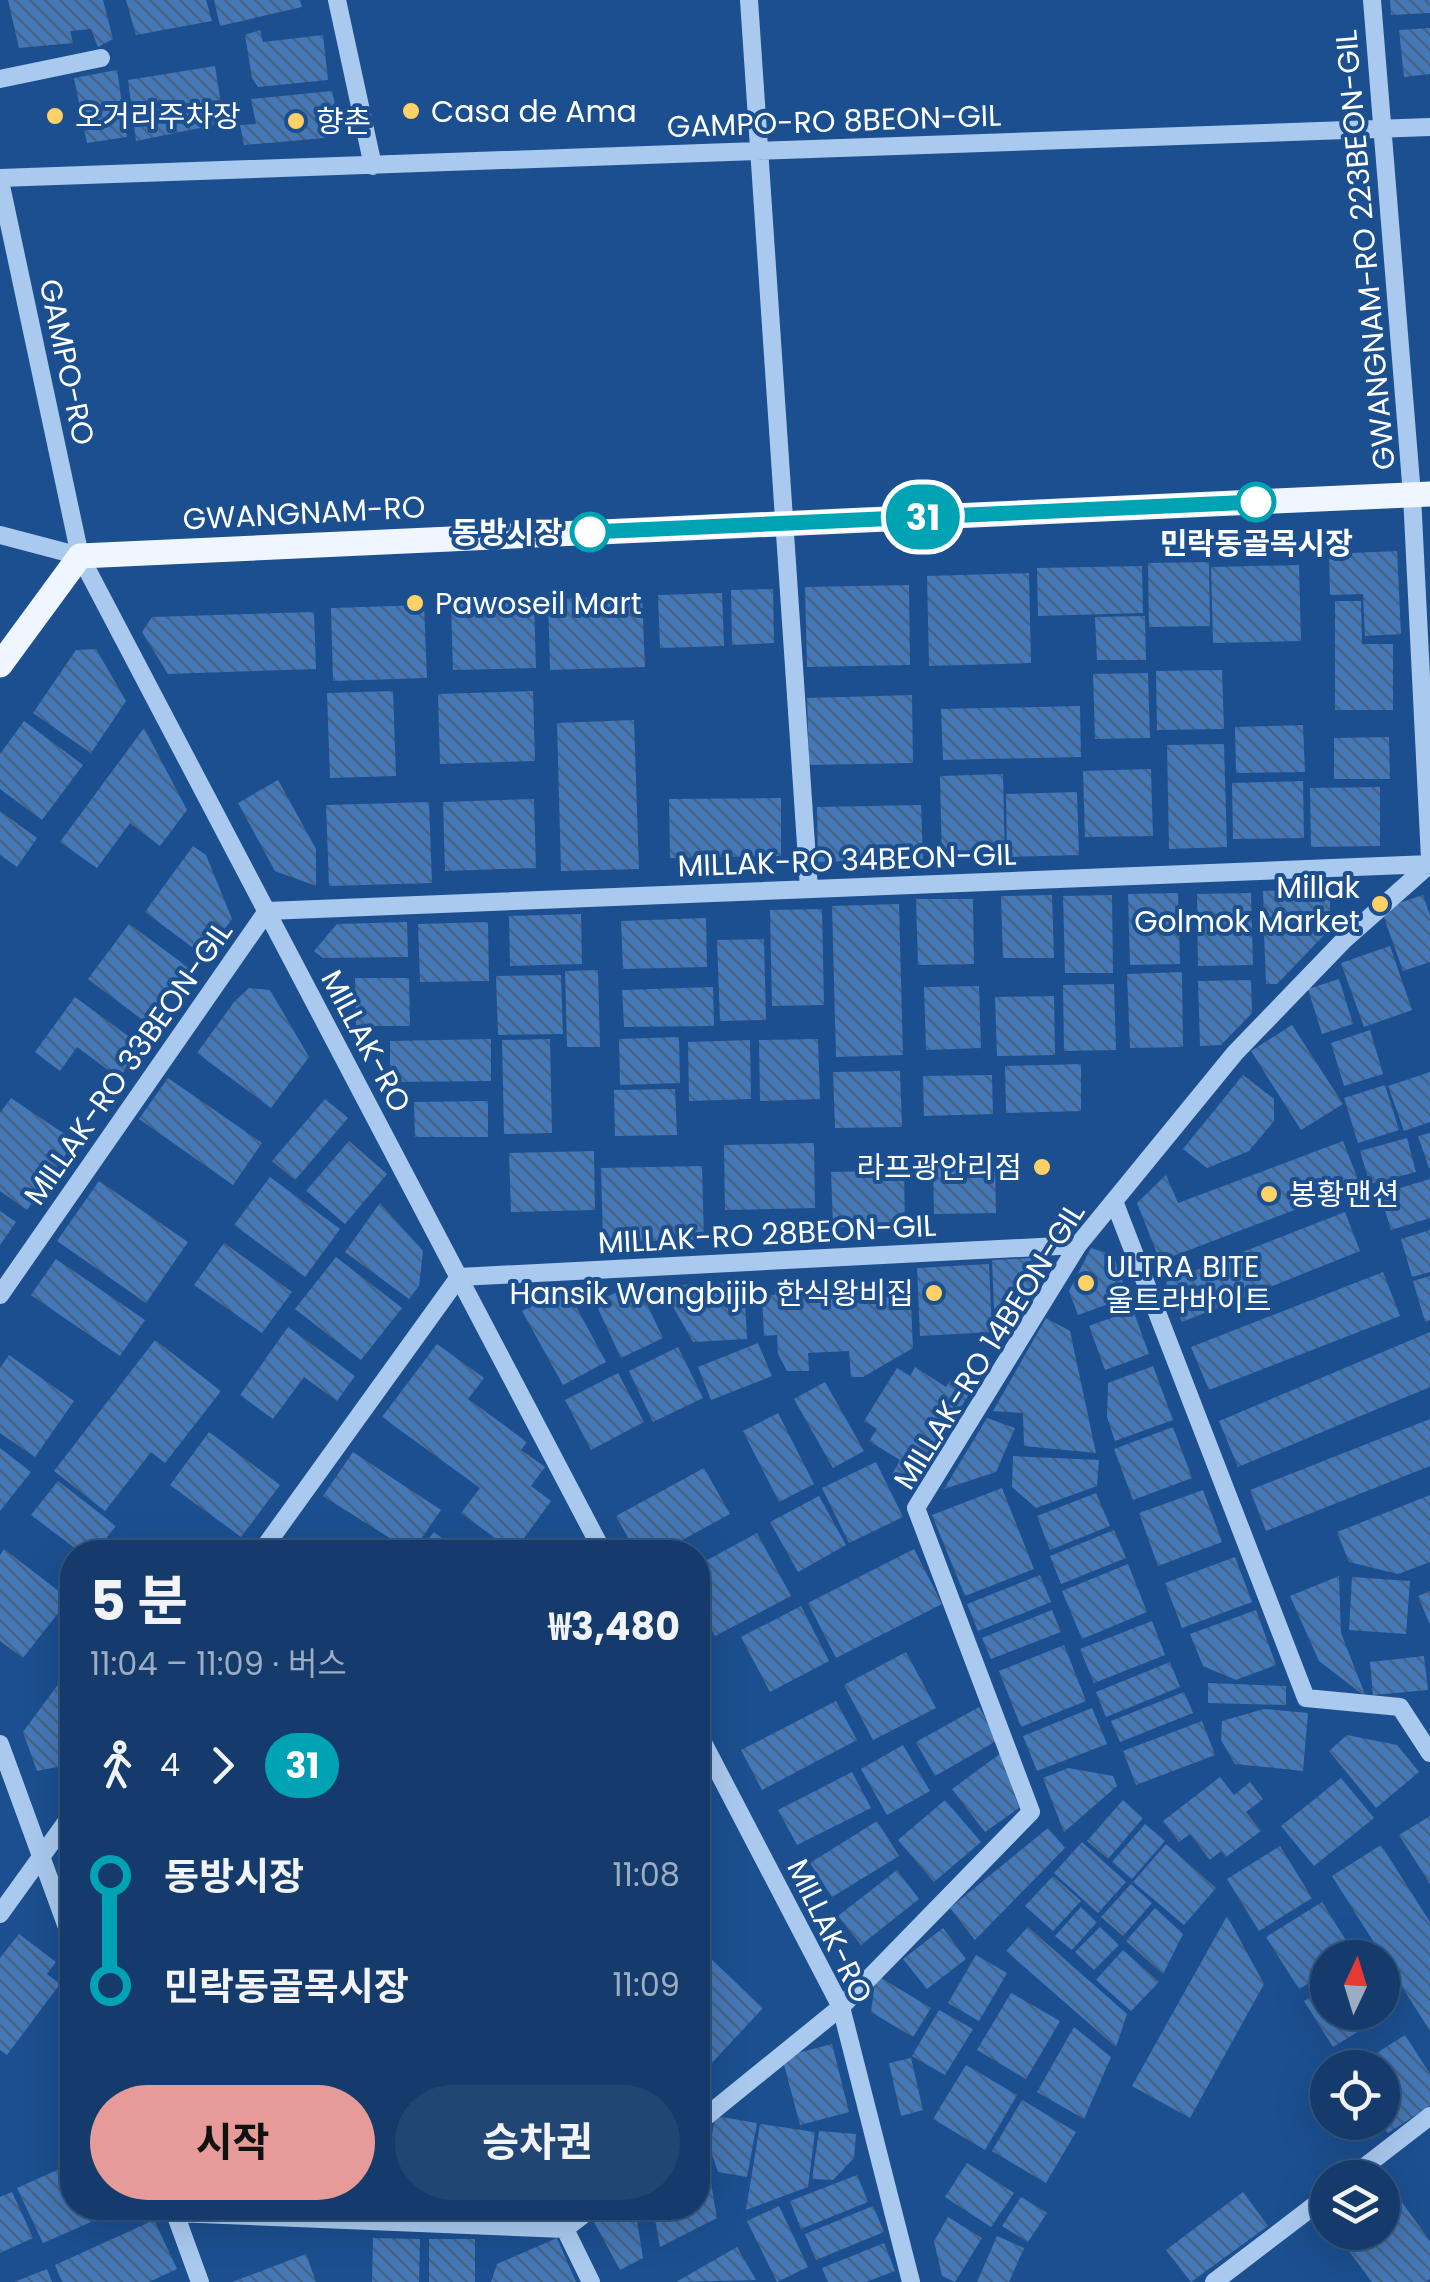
<!DOCTYPE html>
<html lang="ko">
<meta charset="utf-8">
<style>
:root{--surface:#143b6b;--page:#214673;--text:#f1f3f6;--muted:#9dadc1;--line:#33557e;--accent:#e69b98}
body{margin:0;font-family:Poppins,"Noto Sans KR",sans-serif;background:var(--page);color:var(--text);height:100vh;display:flex;flex-direction:column;font-size:38px;white-space:nowrap}
*{box-sizing:border-box;margin:0}
p{font-size:32px;color:var(--muted)}
.icon{flex:none;width:55px;height:55px;fill:none;stroke:currentColor;stroke-width:2;stroke-linecap:round;stroke-linejoin:round}
.map{position:relative;flex:1;overflow:hidden}
.drawer{position:absolute;left:60px;top:1540px;width:650px;height:680px;display:flex;flex-direction:column;background:var(--surface);border-radius:40px;box-shadow:0 10px 40px #0002,0 0 0 2px var(--line)}
.drawer>*{flex:none}
.badge{padding:0 20px;border-radius:32px;font-size:35px;line-height:65px}
.needle{width:65px;rotate:4deg}
.fabs{position:absolute;left:1310px;top:1940px;display:grid;gap:20px}
.fabs a{display:grid;place-items:center;width:90px;height:90px;border-radius:50%;background:var(--surface);box-shadow:0 10px 40px #0002,0 0 0 2px var(--line);font-size:50px}
.map>.badge{position:absolute;translate:-50% -50%;box-shadow:0 0 0 5px #fff}
.legs{display:flex;align-items:center;gap:15px;height:110px;padding:0 30px;font-size:32px}
.legs p{margin-inline-start:auto}
.head{display:flex;align-items:center;justify-content:space-between;height:170px;padding:0 30px}
h1{font-size:55px;font-weight:700;line-height:75px}
.primary-button{display:flex;gap:20px;margin-top:auto;padding:20px 30px}
.primary-button a{flex:1;height:115px;border-radius:60px;background:var(--accent);color:#111;font-size:40px;font-weight:700;line-height:115px;text-align:center}
.primary-button a+a{background:var(--page);color:var(--text)}
ul{padding:0 30px;list-style:none}
li{display:flex;align-items:center;gap:35px;height:110px;font-size:38px}
li i{display:grid;place-items:center;width:15px;height:100%;margin:0 12px;background:currentColor}
li i::after{content:'';width:25px;height:25px;margin:-12px;border:8px solid;border-radius:50%;background:var(--surface)}
li p{margin-inline-start:auto}
li:first-child i{background:linear-gradient(#0000 50%,currentColor 0)}
li:last-child i{background:linear-gradient(currentColor 50%,#0000 0)}
.map>svg:first-child{display:block}
</style>
<div class="map">
<svg width="1430" height="2282" viewBox="0 0 1430 2282">
<defs>
<pattern id="building-back-hatch" width="6" height="6" patternUnits="userSpaceOnUse" patternTransform="scale(2.5)"><rect width="6" height="6" fill="#4478b7"/><path d="M-1 5l2 2M0 0l6 6M5-1l2 2" fill="none" stroke="#486282"/></pattern>
</defs>
<rect width="100%" height="100%" fill="#1b4f8f"/>
<path fill="url(#building-back-hatch)" d="M8,0H103L113,39L98,47L91,29L70,31L73,43L19,48Z
M126,0H206L212,21L136,35Z
M214,0H300L302,7L220,26Z
M1390,0H1430V13L1391,15Z
M1430,28V74L1404,77L1399,30Z
M260,30L263,42L323,35L328,80L258,87L252,78L245,35Z
M215,66L224,123L136,141L128,80Z
M117,70L127,137L87,143L74,78Z
M332,91L338,117L324,138L244,145L240,125L256,124L251,99Z
M1397,551L1401,634L1365,636L1363,594L1330,595L1329,554Z
M1209,562L1210,626L1149,627L1148,563Z
M1299,565L1301,641L1213,643L1211,567Z
M1142,566L1143,613L1038,616L1037,568Z
M1029,573L1031,663L929,666L927,576Z
M909,585L910,665L807,667L805,587Z
M773,589L774,643L732,645L731,590Z
M722,593L724,646L660,648L658,595Z
M642,596L645,667L550,670L548,599Z
M534,601L536,668L453,670L451,604Z
M1335,601H1361L1362,644H1393V710H1335Z
M424,605L427,678L333,681L331,608Z
M314,612L316,669L168,674L142,632L152,617Z
M1145,616L1146,660H1097L1095,617Z
M96,649L126,701L91,753L33,713L76,650Z
M1222,670L1224,729L1157,730L1156,671Z
M1148,673L1150,738L1095,739L1093,674Z
M393,691L396,776L330,778L327,693Z
M533,691L535,761L440,764L438,694Z
M912,695L913,763L809,765L807,698Z
M1080,706L1081,757L943,760L941,709Z
M634,720L639,869L561,871L557,723Z
M24,721L83,765L42,820L0,789V754Z
M1303,725L1305,772L1236,773L1235,727Z
M144,728L187,810L160,846L130,823L97,868L60,842Z
M1389,737L1390,779H1334V738Z
M1224,744L1227,847L1169,849L1167,745Z
M1151,769L1153,836L1085,837L1083,771Z
M1003,774L1005,859L942,861L940,776Z
M278,780L316,849V886L275,871L238,803Z
M1303,781L1304,838L1233,839L1232,783Z
M1380,787V846L1311,847L1310,788Z
M1077,792L1079,855L1007,857L1006,794Z
M781,798V856L670,858L669,799Z
M534,799L536,868L445,871L443,802Z
M429,802L432,883L329,886L326,805Z
M921,805L923,859L818,862L817,807Z
M0,811L37,838L17,867L0,855Z
M193,846L206,855L232,919L204,956L145,912Z
M1330,889V922L1264,923L1263,891Z
M1178,893L1180,964L1130,965L1128,894Z
M1251,893L1253,965L1198,966L1197,894Z
M1052,895L1054,958H1003L1001,896Z
M1112,895L1113,973H1065L1063,896Z
M1423,895L1430,915V962L1403,971L1381,909Z
M916,899H973L974,964L918,965Z
M899,904L903,1055L836,1057L832,906Z
M822,909L824,1005L772,1006L770,910Z
M581,914L582,964L510,966L509,916Z
M706,918L707,967L623,969L621,921Z
M407,922L408,957L323,958L314,951L337,924Z
M488,922L489,981L420,982L418,924Z
M129,924L189,968L148,1024L88,979Z
M1328,931L1277,984H1266L1264,933Z
M764,939L766,1020L720,1021L717,940Z
M1390,946L1412,1010L1364,1027L1341,963Z
M598,970L600,1047H567L565,971Z
M1182,972L1183,1047L1130,1048L1127,974Z
M561,975L563,1034L498,1035L496,976Z
M355,978H409L410,1026H356Z
M1339,979L1353,1024L1322,1034L1308,989Z
M1251,980L1252,1013L1221,1045L1200,1046L1198,981Z
M1114,984L1116,1050L1064,1051L1063,985Z
M979,986L981,1048L926,1050L924,987Z
M713,987L714,1026L624,1027L622,990Z
M249,988L270,990L309,1057L271,1108L197,1053L234,1002Z
M1054,996L1055,1055L997,1056L995,997Z
M75,997L143,1047L119,1078L77,1047L60,1071L35,1052Z
M1292,1025L1343,1104L1301,1130L1251,1051Z
M1370,1030L1383,1074L1344,1086L1331,1043Z
M679,1037L680,1083L620,1085L619,1039Z
M491,1039V1081L390,1082V1041Z
M550,1039L552,1133L504,1134L502,1040Z
M818,1039L820,1099L760,1101L759,1040Z
M750,1040L751,1099L689,1101L688,1042Z
M1081,1064V1111L1006,1113L1005,1066Z
M900,1071L902,1127L835,1128L833,1072Z
M1430,1072V1122L1404,1131L1388,1086Z
M992,1075L993,1114L924,1116L923,1076Z
M1243,1075L1274,1099V1121L1249,1151L1207,1168L1183,1149Z
M168,1078L262,1143L233,1185L139,1119Z
M1385,1085L1399,1130L1358,1143L1344,1098Z
M675,1089L677,1135L615,1136L614,1090Z
M11,1098L75,1141L27,1210L0,1191V1113Z
M325,1099L348,1118L295,1180L272,1161Z
M488,1101V1137H415L414,1102Z
M1430,1133V1168H1429L1418,1136Z
M1407,1138L1416,1172L1370,1184L1360,1151Z
M349,1141L387,1174L345,1224L306,1191Z
M1343,1141L1360,1185L1160,1261L1137,1203L1166,1175L1178,1203Z
M814,1143L815,1208L725,1210L724,1145Z
M594,1151L595,1210L511,1212L509,1153Z
M702,1166L704,1240L603,1242L601,1168Z
M995,1166L996,1213L934,1214L933,1167Z
M904,1170L905,1225L833,1227L831,1172Z
M270,1177L340,1229L305,1277L234,1225Z
M1430,1179V1218L1391,1230L1380,1194Z
M99,1181L188,1242L146,1303L57,1241Z
M380,1203L423,1251L419,1286L409,1299L345,1252Z
M0,1211L16,1222L0,1245Z
M1345,1212L1360,1251L1182,1322L1166,1282Z
M1430,1230V1272L1412,1277L1401,1239Z
M224,1243L292,1292L262,1333L194,1285Z
M1091,1248L1113,1255L1128,1297L1078,1315L1069,1291Z
M336,1257L402,1308L361,1360L295,1309Z
M1031,1258L1033,1307L994,1309L992,1260Z
M56,1259L145,1320L120,1356L31,1295Z
M989,1264L992,1332L920,1336L917,1268Z
M1383,1272L1400,1316L1209,1390L1191,1347Z
M1430,1276V1320L1425,1322L1413,1281Z
M910,1281L913,1348L863,1377H851L849,1351L808,1353L809,1371H787L778,1354L777,1335L764,1336L762,1295H775V1287Z
M637,1283L663,1338L621,1358L595,1302Z
M744,1283L747,1339L693,1342L671,1303L670,1285Z
M566,1288L606,1362L563,1385L522,1311Z
M1133,1310L1149,1354L1105,1370L1089,1326Z
M1046,1318L1070,1331L1096,1453L1024,1446L1023,1413L993,1411Z
M288,1327L355,1376L337,1401L304,1377L273,1419L240,1395Z
M1430,1332V1387L1238,1467L1219,1421Z
M155,1340L221,1391L165,1463L151,1452L105,1511L54,1471Z
M758,1343L772,1376L711,1400L698,1367Z
M437,1344L484,1378L468,1399L527,1442L521,1450L545,1467L531,1486L551,1501L514,1552L461,1513L480,1488L382,1417Z
M678,1347L703,1398L653,1422L629,1371Z
M9,1355L74,1401L35,1457L0,1433V1368Z
M1153,1366L1173,1420L1115,1441L1107,1417L1108,1383Z
M915,1367L946,1387L951,1379L971,1391L913,1485L893,1473L900,1460L869,1441L877,1429L864,1421L897,1368L910,1376Z
M618,1373L644,1422L591,1450L565,1400Z
M825,1382L864,1451L833,1468L794,1399Z
M778,1413L814,1484L779,1502L743,1431Z
M987,1418L1015,1428L996,1472L944,1489Z
M1430,1419V1466L1266,1531L1250,1490Z
M1173,1427L1192,1478L1133,1500L1114,1449Z
M209,1432L280,1485L241,1537L170,1485Z
M0,1448L31,1472L0,1511Z
M353,1452L441,1510L412,1552L323,1496Z
M1013,1456L1099,1460L1097,1486L1036,1508L1012,1487Z
M876,1462L903,1517L849,1543L822,1488Z
M704,1468L730,1514L660,1552H636L616,1516Z
M58,1481L116,1526L95,1552H80L31,1515Z
M1002,1488L1034,1569L965,1596L932,1515Z
M1203,1490L1222,1542L1158,1566L1139,1513Z
M1096,1493L1110,1526L1050,1550L1037,1516Z
M1430,1495V1562L1398,1574L1349,1562L1337,1532Z
M819,1496L846,1545L798,1572L770,1522Z
M1114,1530L1126,1558L1061,1584L1050,1556Z
M434,1532L460,1552H417Z
M757,1533L791,1596L715,1636L698,1603V1565Z
M4,1549L69,1599L23,1658L0,1641V1555Z
M914,1549L942,1604L836,1658L808,1603Z
M1235,1557L1252,1602L1182,1628L1165,1583Z
M1128,1564L1147,1612L1082,1639L1062,1591Z
M1040,1575L1051,1602L978,1631L967,1604Z
M1339,1576L1341,1633L1366,1697L1319,1661L1290,1596Z
M1352,1577L1410,1581L1406,1634L1349,1630Z
M1430,1591V1625L1418,1596Z
M801,1606L829,1661L770,1692L741,1637Z
M1052,1610L1061,1632L991,1659L982,1638Z
M1256,1610L1276,1665L1236,1680L1203,1666L1190,1634Z
M1152,1621L1165,1655L1094,1683L1080,1649Z
M1064,1645L1086,1701L1021,1727L999,1671Z
M906,1652L936,1708L873,1740L844,1685Z
M1424,1656L1428,1690L1373,1695L1370,1662Z
M1170,1662L1180,1687L1106,1717L1096,1692Z
M65,1675L72,1681V1764L37,1771L23,1732Z
M1208,1683L1286,1686V1705L1208,1703Z
M1184,1692L1193,1713L1120,1742L1111,1721Z
M836,1701L857,1740L762,1790L741,1750Z
M979,1707L998,1740L935,1776L916,1742Z
M1092,1708L1107,1744L1037,1771L1023,1736Z
M1264,1709L1308,1713L1303,1771L1235,1764L1221,1740L1222,1721Z
M1202,1721L1215,1755L1136,1785L1123,1751Z
M1347,1735L1397,1745L1419,1772L1376,1808L1329,1751Z
M903,1745L930,1791L887,1815L861,1769Z
M1001,1753L1019,1808L985,1832L952,1789Z
M1068,1768L1113,1776L1117,1786L1064,1832L1043,1778Z
M852,1772L871,1808L797,1845L778,1810Z
M1220,1777L1234,1795L1250,1782L1263,1799L1246,1812L1261,1831L1226,1857L1221,1851L1210,1860L1190,1834L1179,1842L1163,1821Z
M1341,1778L1374,1818L1314,1866L1281,1826Z
M945,1800L981,1842L934,1882L898,1840Z
M1123,1800L1143,1818L1108,1859L1087,1841Z
M1430,1816V1884L1399,1835Z
M877,1821L899,1856L832,1897L810,1863Z
M1145,1824L1165,1841L1132,1879L1112,1862Z
M1048,1828L1065,1848L975,1940L950,1908Z
M1082,1842L1126,1882L1098,1913L1054,1873Z
M1166,1844L1216,1888L1184,1925L1133,1882Z
M1381,1845L1430,1922V2031L1332,1876Z
M1280,1846L1312,1898L1259,1931L1227,1879Z
M897,1870L919,1899L861,1945L838,1916Z
M1053,1876L1081,1901L1053,1931L1025,1906Z
M1131,1884L1152,1903L1123,1936L1101,1917Z
M1322,1902L1355,1955L1328,1958V1972L1299,1989L1266,1937Z
M1081,1907L1097,1922L1072,1950L1055,1936Z
M1155,1908L1183,1934L1163,1974L1126,1941Z
M1227,1916L1264,1984L1190,2118L1132,2086Z
M1028,1927L1127,2014L1116,2047L1006,1951Z
M1100,1927L1119,1945L1094,1970L1075,1952Z
M943,1928L966,1959L927,1989L903,1959Z
M19,1934L56,1962L47,1974L60,1984L7,2055L0,2050V1958Z
M1123,1950L1159,1982L1131,2011L1096,1980Z
M707,1955L763,2008L711,2064L698,2052V1965Z
M976,1955L1007,1973L979,2021L948,2003Z
M876,1975L931,2008L913,2037L871,2012Z
M1328,1986V2012H1382V1996L1392,2011L1333,2047L1304,2001Z
M1011,1993L1060,2021L1026,2079L977,2050Z
M939,2010L973,2029L945,2075L912,2056Z
M1074,2027L1111,2057L1084,2119L1037,2092Z
M1405,2035L1430,2074V2106L1388,2133L1382,2125V2068H1353Z
M832,2044L849,2112L800,2125L782,2057Z
M911,2058L923,2110L901,2116L889,2063Z
M966,2065L1017,2095L985,2150L933,2119Z
M1022,2100L1076,2132L1046,2183L992,2151Z
M715,2116L757,2123L747,2177L718,2172L710,2148Z
M760,2124L815,2132L808,2187L746,2210Z
M702,2131L717,2218L660,2247L653,2208H698V2134Z
M819,2131L856,2134L854,2158L833,2180L812,2179Z
M967,2163L1014,2193L991,2227L945,2197Z
M66,2166L72,2180V2208H85L91,2222L43,2243L17,2188Z
M857,2175L868,2202L801,2229L790,2201Z
M12,2192L33,2238L0,2253V2197Z
M1243,2192L1268,2226L1191,2282L1166,2250Z
M1021,2197L1047,2213L1028,2242L1002,2226Z
M1401,2201L1430,2241V2279L1426,2282H1372L1343,2243L1357,2232H1382V2215Z
M779,2206L808,2267L777,2282L747,2221Z
M873,2206L884,2232L816,2260L805,2234Z
M93,2208H130L99,2222Z
M611,2208H635L643,2258L620,2270L594,2222Z
M948,2217L982,2238L955,2282L942,2276L934,2241Z
M154,2220L177,2269L149,2282H62L55,2265Z
M997,2236L1024,2248L1009,2282H977Z
M373,2238L420,2239L419,2282H372Z
M557,2238L576,2282H491L497,2264Z
M429,2239H475V2282H429Z
M884,2243L895,2271L866,2282H828L822,2268Z
M737,2247L756,2280L676,2282Z
M306,2254L316,2282H232Z
M47,2269L52,2282H14Z"/>
<g fill="none" stroke-linecap="round" stroke-linejoin="round">
<path stroke="#a9c9ee" stroke-width="18" d="M337,0L373,166
M749,0L809,889
M1372,0L1412,495L1430,859
M0,79L101,58
M0,178L1430,127
M0,181L80,556L603,1552
M0,535L80,556
M1114,1201L1306,1698L1400,1707L1430,1753
M0,1295L267,911L1430,864
M261,1552L459,1277L1078,1245
M698,1733L841,2007L911,2282
M0,1744L72,1941
M0,1914L72,1814
M698,2123L841,2007L1031,1812L916,1508L1078,1245L1235,1053L1344,940L1430,864
M1350,2178L1430,2116
M173,2208L200,2282
M175,2213L565,2229L592,2208
M565,2229L591,2282
M1214,2282L1328,2195"/>
<path stroke="#f0f6ff" stroke-width="25" d="M0,665L80,556L1430,494"/>
</g>
<g fill="none" stroke-linecap="round" stroke-linejoin="round">
<defs>
<path id="line-1" d="M590,532L1256,502"/>
</defs>
<use href="#line-1" stroke="#fff" stroke-width="22"/>
<use href="#line-1" stroke="#00a3b4" stroke-width="15"/>
</g>
<g fill="#ffd166" stroke="#1b4f8f" stroke-width="4">
<circle cx="411" cy="111" r="10"/>
<circle cx="55" cy="116" r="10"/>
<circle cx="296" cy="121" r="10"/>
<circle cx="415" cy="603" r="10"/>
<circle cx="1380" cy="904" r="10"/>
<circle cx="1042" cy="1167" r="10"/>
<circle cx="1269" cy="1194" r="10"/>
<circle cx="1086" cy="1283" r="10"/>
<circle cx="934" cy="1293" r="10"/>
</g>
<g fill="#fff" stroke="#00a3b4" stroke-width="5">
<circle cx="1256" cy="502" r="18"/>
<circle cx="590" cy="532" r="18"/>
</g>
<g text-anchor="middle" dominant-baseline="central" stroke-width="8" stroke-linejoin="round" paint-order="stroke">
<g font-size="30" fill="#fff" stroke="#1b4f8f" text-anchor="start">
<text x="431" y="111">Casa de Ama</text>
<text x="75" y="116">오거리주차장</text>
<text x="316" y="121">향촌</text>
<text x="435" y="603">Pawoseil Mart</text>
<text x="1360" y="887" text-anchor="end">Millak<tspan x="1360" dy="34">Golmok Market</tspan></text>
<text x="1022" y="1167" text-anchor="end">라프광안리점</text>
<text x="1289" y="1194">봉황맨션</text>
<text x="1106" y="1266">ULTRA BITE<tspan x="1106" dy="34">울트라바이트</tspan></text>
<text x="914" y="1293" text-anchor="end">Hansik Wangbijib 한식왕비집</text>
</g>
<g font-size="30" fill="#fff" stroke="#1b4f8f">
<text transform="translate(834 121) rotate(-2)">GAMPO-RO 8BEON-GIL</text>
<text transform="translate(1365 250) rotate(-95)">GWANGNAM-RO 223BEON-GIL</text>
<text transform="translate(67 362) rotate(78)">GAMPO-RO</text>
<text transform="translate(304 513) rotate(-3)">GWANGNAM-RO</text>
<text transform="translate(847 860) rotate(-2)">MILLAK-RO 34BEON-GIL</text>
<text transform="translate(366 1041) rotate(62)">MILLAK-RO</text>
<text transform="translate(128 1063) rotate(-55)">MILLAK-RO 33BEON-GIL</text>
<text transform="translate(767 1234) rotate(-3)">MILLAK-RO 28BEON-GIL</text>
<text transform="translate(989 1346) rotate(-58)">MILLAK-RO 14BEON-GIL</text>
<text transform="translate(830 1931) rotate(64)">MILLAK-RO</text>
</g>
<g font-size="30" font-weight="bold" fill="#fff" stroke="#1b4f8f" text-anchor="end">
<text x="562" y="532">동방시장</text>
<text x="1256" y="543" text-anchor="middle">민락동골목시장</text>
</g>
</g>
</svg>
<div class="fabs">
<a><svg class="needle" viewBox="-14 -14 28 28"><path d="M0-13l5 13h-10z" fill="#e53935"/><path d="M0 13l5-13h-10z" fill="#9dadc1"/></svg></a>
<a><svg class="icon" aria-label="locate" viewBox="0 0 24 24"><circle cx="12" cy="12" r="6"/><path d="M12 2v4M12 18v4M2 12h4M18 12h4"/></svg></a>
<a><svg class="icon" aria-label="layers" viewBox="0 0 24 24"><path d="M12 4l9 5-9 5-9-5zM3 14l9 5 9-5"/></svg></a>
</div>
<b class="badge" style="left:923px;top:517px;background:#00a3b4;color:#fff">31</b>
<section class="drawer">
<div class="head"><div><h1>5 분</h1><p>11:04 – 11:09 · 버스</p></div><b>₩3,480</b></div>
<div class="legs"><svg class="icon" aria-label="walk" viewBox="0 0 24 24"><circle cx="13" cy="4" r="2"/><path d="M13 8l-2 6 4 7M11 14l-3 7M7 12l3-4h3l4 4"/></svg>4<svg class="icon" aria-label="forward" viewBox="0 0 24 24"><path d="M9 5l7 7-7 7"/></svg><b class="badge" style="background:#00a3b4;color:#fff">31</b></div>
<ul>
<li><i style="color:#00a3b4"></i><b>동방시장</b><p>11:08</p></li>
<li><i style="color:#00a3b4"></i><b>민락동골목시장</b><p>11:09</p></li>
</ul>
<div class="primary-button"><a>시작</a><a>승차권</a></div>
</section>
</div>
